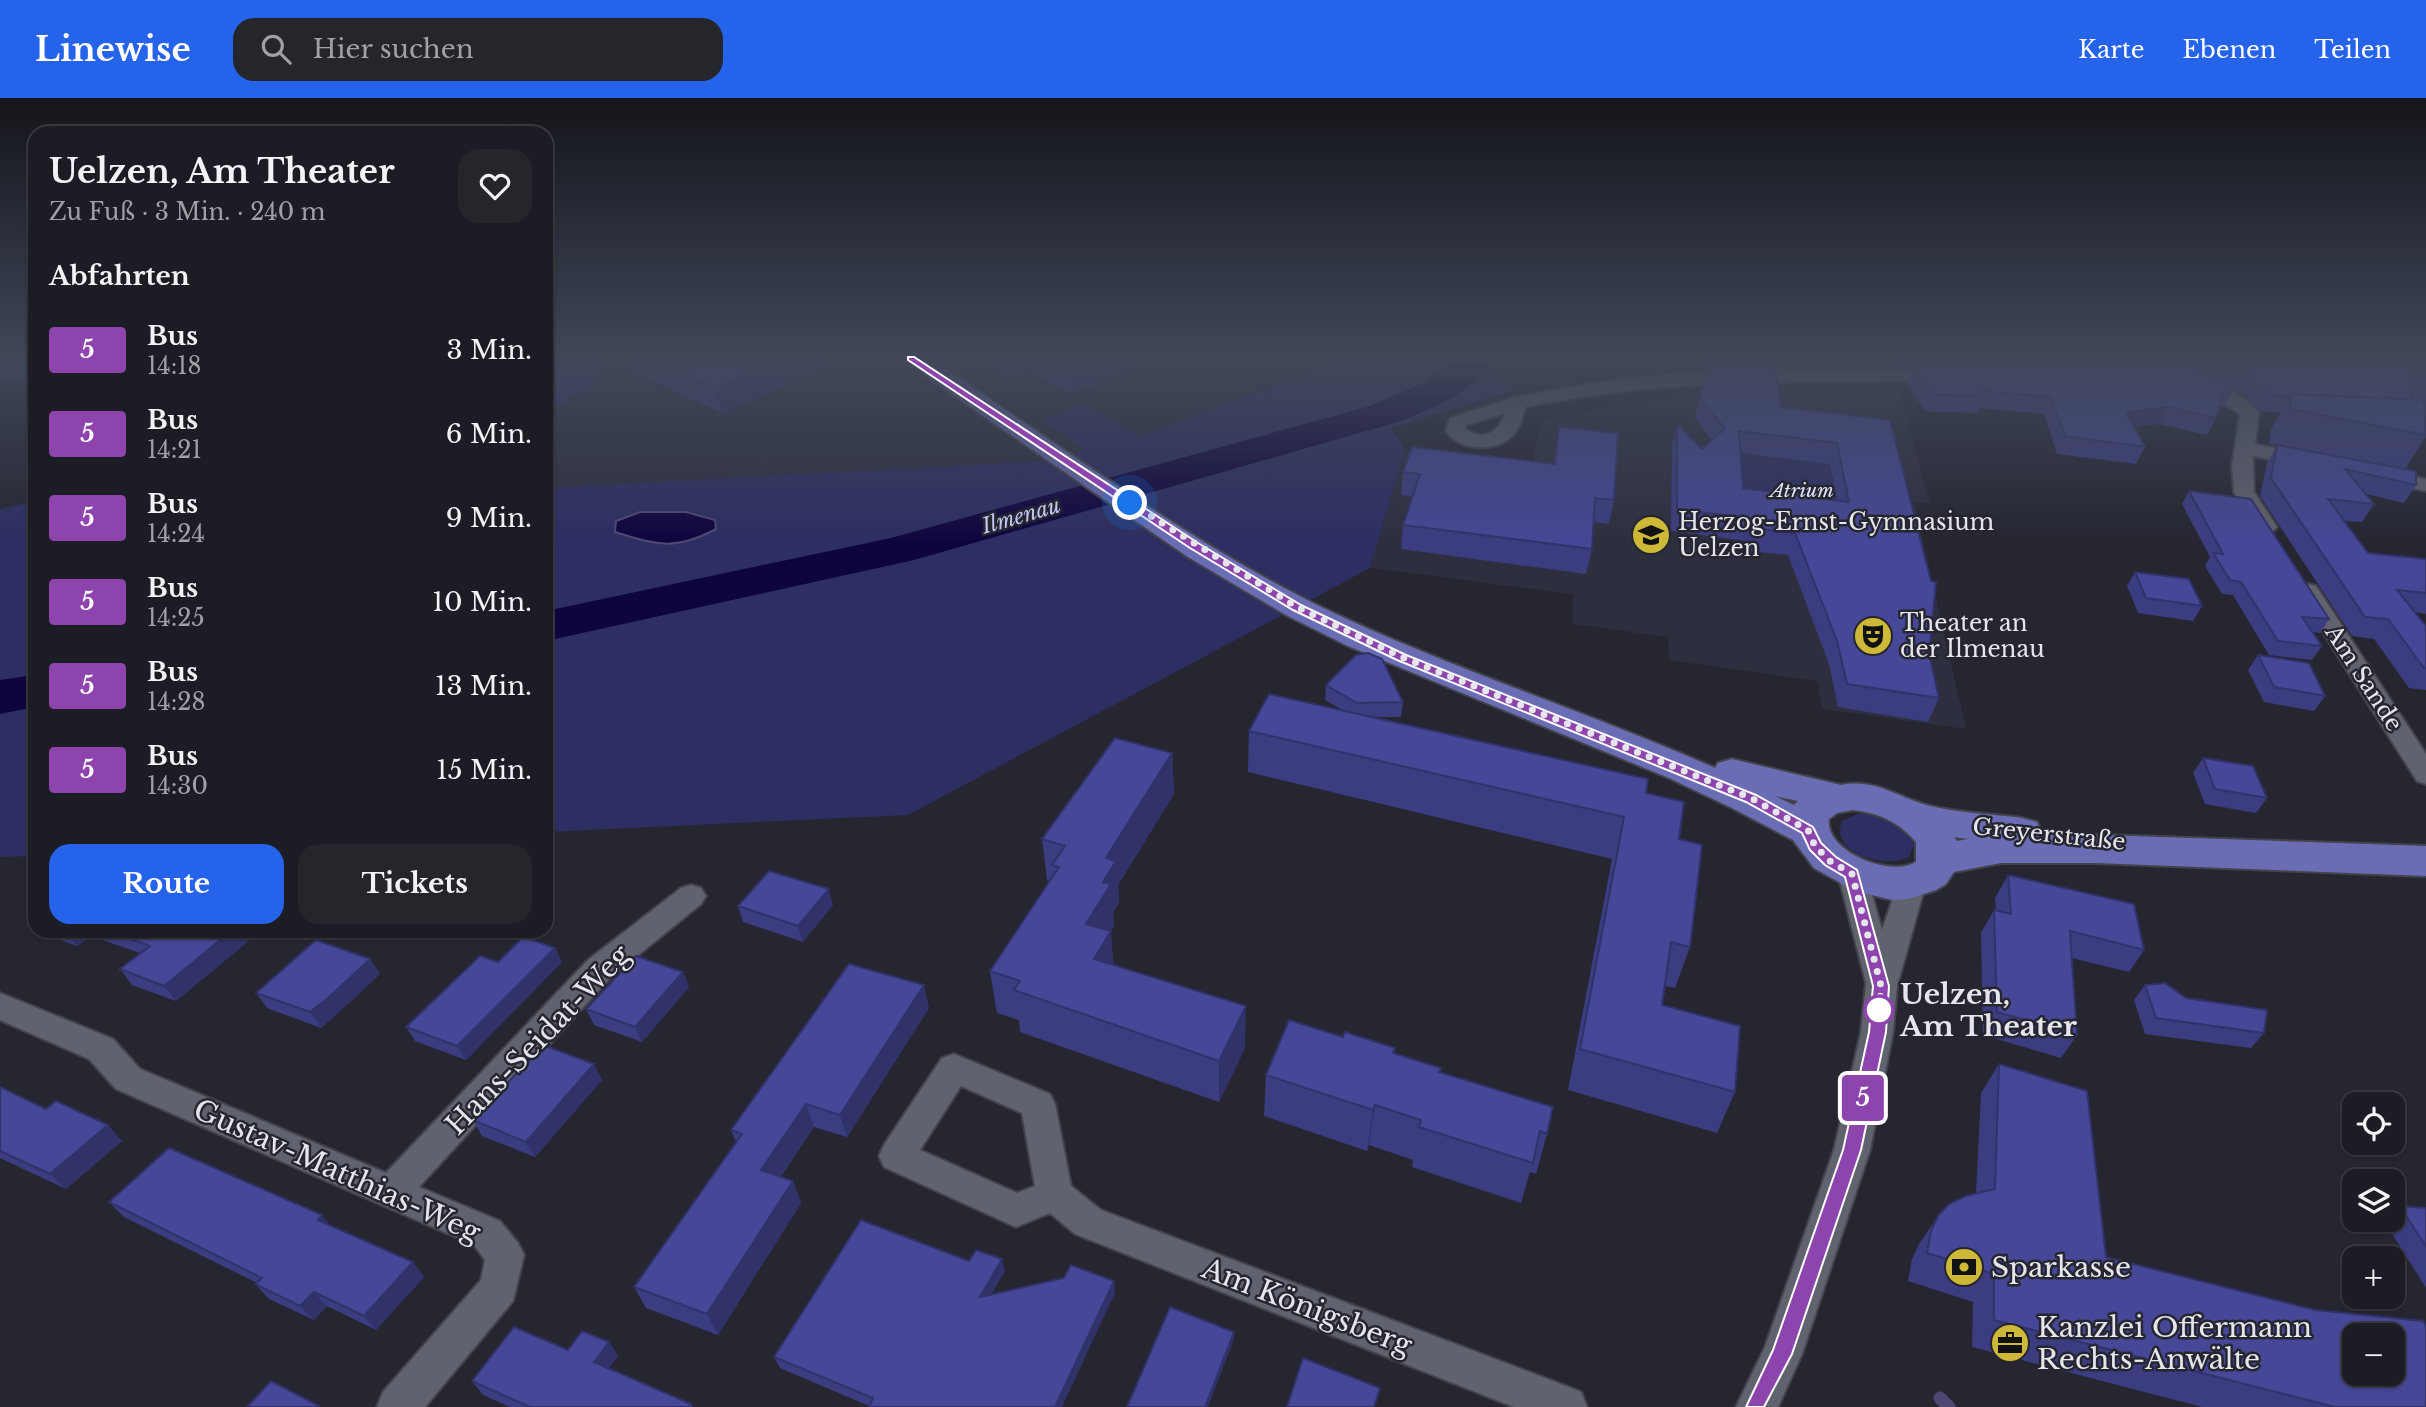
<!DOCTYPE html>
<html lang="de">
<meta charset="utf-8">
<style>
:root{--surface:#1c1c24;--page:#25252c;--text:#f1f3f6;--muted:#a0a1a6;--line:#3a3a41;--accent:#2563eb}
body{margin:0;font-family:"Libre Baskerville",serif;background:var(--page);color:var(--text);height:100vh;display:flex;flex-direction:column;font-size:26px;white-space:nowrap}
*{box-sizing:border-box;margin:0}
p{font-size:23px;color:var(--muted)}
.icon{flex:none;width:38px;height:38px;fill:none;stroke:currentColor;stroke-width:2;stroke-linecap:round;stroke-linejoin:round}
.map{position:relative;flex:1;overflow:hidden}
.panel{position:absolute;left:28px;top:28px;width:525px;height:812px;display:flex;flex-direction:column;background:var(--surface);border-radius:21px;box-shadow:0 2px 5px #0004,0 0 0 2px var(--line)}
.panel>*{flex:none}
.badge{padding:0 14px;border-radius:5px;font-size:24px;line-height:46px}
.tools{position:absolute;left:2342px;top:994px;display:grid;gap:14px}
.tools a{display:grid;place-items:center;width:63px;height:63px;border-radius:14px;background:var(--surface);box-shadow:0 2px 5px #0004,0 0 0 2px var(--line);font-size:35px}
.you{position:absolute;width:35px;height:35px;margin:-18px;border:5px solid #fff;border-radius:50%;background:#1a73e8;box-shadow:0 0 0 10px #1a73e833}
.map>.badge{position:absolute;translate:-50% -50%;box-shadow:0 0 0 4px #fff}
h2{padding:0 21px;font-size:26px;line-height:63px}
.round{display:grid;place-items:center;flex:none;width:74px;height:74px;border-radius:21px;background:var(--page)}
.overview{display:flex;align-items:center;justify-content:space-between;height:119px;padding:0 21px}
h1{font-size:33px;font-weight:700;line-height:52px}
.action{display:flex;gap:14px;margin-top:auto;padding:14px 21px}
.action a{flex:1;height:80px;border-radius:21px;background:var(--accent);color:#fff;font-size:28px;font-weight:700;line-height:80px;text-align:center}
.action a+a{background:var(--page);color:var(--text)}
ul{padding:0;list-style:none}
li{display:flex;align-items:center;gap:21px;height:84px;padding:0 21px}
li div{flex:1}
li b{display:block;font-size:26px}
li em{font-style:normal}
li .badge{min-width:77px;font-weight:700;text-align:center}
header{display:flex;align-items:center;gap:42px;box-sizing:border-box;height:98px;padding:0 35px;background:var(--accent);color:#fff}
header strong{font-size:33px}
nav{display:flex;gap:38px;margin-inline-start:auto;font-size:24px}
.search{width:490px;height:63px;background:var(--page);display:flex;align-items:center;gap:18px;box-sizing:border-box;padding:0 24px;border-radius:21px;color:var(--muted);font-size:26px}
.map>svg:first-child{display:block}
</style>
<header>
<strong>Linewise</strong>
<div class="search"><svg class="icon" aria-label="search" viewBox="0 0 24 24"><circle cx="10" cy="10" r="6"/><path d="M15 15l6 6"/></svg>Hier suchen</div>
<nav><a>Karte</a><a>Ebenen</a><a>Teilen</a></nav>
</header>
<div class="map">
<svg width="2426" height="1309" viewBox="0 0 2426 1309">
<rect width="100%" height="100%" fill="#252630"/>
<path fill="#2d2f3e" d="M546,260H1335L1331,266L1141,338L1066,362L546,390Z
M1776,290L1898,291L1930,405L1914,404L1966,631L1823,611L1817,583L1669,562L1668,539L1573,526V496L1370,470L1405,351L1532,365L1542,322L1661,300Z"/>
<path fill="#2d2e62" d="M1335,260H1484L1513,293L1391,330L1405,351L1370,470L908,717L546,734V390L1066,362L1085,351L1043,322L1083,305L1141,338L1331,266Z
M1733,354L1830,366L1841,426L1737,412Z
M35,403V577L0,583V411Z
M19,610H35V758L0,759V613Z
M1858,716C1881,716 1904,724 1914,746L1909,759C1887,771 1829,757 1842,723Z"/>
<path fill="#0f053e" stroke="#4f4872" stroke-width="2" d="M640,414H686L715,422L716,431C675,453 657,447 615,434L616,423Z"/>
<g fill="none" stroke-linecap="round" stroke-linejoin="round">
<path stroke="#4f4872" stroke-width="13" d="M1940,1300L1949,1309"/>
<path fill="#0f053e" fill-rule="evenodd" d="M1456,260H1495C1471,295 1436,309 1398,324L914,462L546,543V513L891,440L1370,308L1421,286Z
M35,577V609L0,616V582Z"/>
<defs>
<path id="street" d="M2150,260C2157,260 2166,259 2172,261C2190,266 2249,300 2259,314L2255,346L2315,359L2318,363L2315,367L2308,369L2253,358L2254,394L2277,429L2273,433H2259L2234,394L2232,367L2240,316Z
M1758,272L1942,273L1951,278L1942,283C1802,283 1663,280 1525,309C1522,321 1520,331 1511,339C1493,355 1459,352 1446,333L1450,320L1512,300L1575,288L1636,279ZM1505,315C1500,335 1482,343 1465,331L1466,327Z
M2383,372L2426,381V393L2376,382L2373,378L2376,374Z
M2308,486L2316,488L2426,656V686L2417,683L2297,493Z
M1852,765L1862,769L1866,776L1882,832L1901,777L1911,774L1921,777L1926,785L1897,888L1893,934L1870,1052L1802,1256L1778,1309H1736L1765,1249L1834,1052L1861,934L1866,885L1838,776L1842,769Z
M691,787L701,790L706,798L701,806L610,880L419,1089L500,1123L518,1145L524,1157L513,1203L425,1309H377L383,1294L481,1182L485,1162L474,1147L116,991L89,961L0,922V895L113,941L140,971L386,1075L588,862L681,790Z
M954,956L1050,996L1055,1006L1071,1088L1101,1112L1566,1288L1581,1294L1587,1309H1514L1075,1136L1050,1115L1016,1129L884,1069L879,1058L884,1047L942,960ZM961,988L1022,1015L1035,1088L1017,1095L920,1052Z"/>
<path id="primary" d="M899,260H929C1055,343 1178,437 1313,505C1444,569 1582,611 1715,670L1718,665L1732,661L1841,687C1876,680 1898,700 1930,708C1959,715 1992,716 2022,720L2037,724L2042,735L2426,748V778L2096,765H2001L1954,774L1946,786L1936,792L1908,801L1892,802L1855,793L1814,770L1793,742L1732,710L1669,680L1348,548L1286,517L1188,459ZM1775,698L1798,703L1794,707ZM1853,712C1879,715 1899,724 1916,744V764C1891,780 1824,753 1829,721L1837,715ZM1954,739L1968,741L1957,743Z"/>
</defs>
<use href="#street" stroke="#42434b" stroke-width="4"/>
<use href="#primary" stroke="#42434b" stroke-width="4"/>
<use href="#street" fill="#60626d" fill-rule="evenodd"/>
<use href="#primary" fill="#6b6db4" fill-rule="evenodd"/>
</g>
<path fill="#3c3d81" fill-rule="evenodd" d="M629,260H827L828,268L722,315L633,274Z
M986,260H1150L1104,284L1070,296L1031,272L1011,277Z
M1710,260H1801L1800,264L1769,263L1768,266L1781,309L1890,322L1929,556L1939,600L1928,624L1838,609L1829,566L1788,457L1747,453L1746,443L1671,433L1672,347L1677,326L1702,351L1712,342L1695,320ZM1741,355L1830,366L1837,402L1743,390Z
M1889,260H2426V338L2405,371L2416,387L2404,405L2366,396L2374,406L2362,424L2344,423L2368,455L2426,461V516L2415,514L2426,528V592L2409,590L2374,541L2352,538L2260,398L2267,365L2277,348L2269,346L2271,331L2281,314L2260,313L2241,295L2196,270L2233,292L2224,309L2219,308L2216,320L2207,337L2159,326L2134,329L2145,349L2136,366L2057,356L2044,316L1980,310L1978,315L1925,313L1906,285L1912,270H1896ZM2416,264L2410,274L2409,265Z
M1559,329L1614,402L1609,426L1593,424L1592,451L1586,476L1401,451L1403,427L1413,399L1401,397L1403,374L1553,366Z
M2189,393L2329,521L2320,535L2312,534L2322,548L2312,562L2269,557L2233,497L2222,496L2205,468L2210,459L2182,406Z
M2135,474L2202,508L2193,523L2138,515L2127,488Z
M2258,557L2325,598L2314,613L2264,604L2248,572Z
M1326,587L1403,604L1401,619H1373L1646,695L1679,741L1690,849L1675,890L1665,888L1662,907L1735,994L1717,1035L1568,992L1612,761L1248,674L1249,633L1344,613L1325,602Z
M1172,655L1174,696L1118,787L1119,804L1113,815L1114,828L1110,833L1113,867L1245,950L1219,1004L1020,934L1019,922L997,915L990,873L1049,783L1047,782L1042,741Z
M2203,660L2267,700L2256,715L2205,706L2193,675Z
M2008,777L2144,852L2129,874L2072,860L2077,937L2061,960L1983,937L1981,835L1994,812H1996L1995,800Z
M833,807L803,844L743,824L738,808Z
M41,833H253L256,837L176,903L132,887L120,871L140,855L91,838L77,848L44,836Z
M555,850L562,864L466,962L415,943L406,929L498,864Z
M370,861L380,876L338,915L321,930L267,910L256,895Z
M683,874L689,889L642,944L594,927L586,911Z
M2145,887L2186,900L2264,935L2251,950L2145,936L2134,902Z
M929,910L847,1039L814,1029L781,1079L793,1083L801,1105L718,1237L646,1210L634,1189L736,1044L731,1032Z
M1343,939L1395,950L1394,955L1440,974L1547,1036L1536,1076L1530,1074L1521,1105L1412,1069L1413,1062L1369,1047L1367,1053L1264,1018L1266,977Z
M594,966L602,982L535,1059L482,1038L473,1022Z
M1999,966L2106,1159L2426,1309H2202L1972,1249L1973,1204L1908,1183L1912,1161L1919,1146L1938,1118L1976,1095L1981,995Z
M0,989L46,1011L122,1043L66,1091L0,1060Z
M109,1104L330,1128L413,1164L424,1179L376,1232L327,1208L314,1222L269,1201L255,1186L257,1185L124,1119Z
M2400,1108L2426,1110V1190L2384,1123L2385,1122H2392V1115Z
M969,1163L1005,1173L991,1196L1115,1195L869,1308L780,1270L774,1259Z
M609,1244L618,1258L609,1270L691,1306L693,1309H510L483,1297L472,1283L568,1252Z"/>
<path fill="#313269" d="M22,260H35V279L0,285V265Z
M590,260H598L600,268L591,294L569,297L565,305L546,308V288Z
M785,260H827L828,268L722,315L715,290Z
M1009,260H1030L1031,272L1011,277Z
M1113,260H1150L1104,284L1070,296L1068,277Z
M1994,260H2067L1991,269Z
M2168,309L2159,326L2118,331L2126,314Z
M1172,655L1174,696L1118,787L1119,804L1113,815L1114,828L1090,867L1086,826L1103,784L1106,760Z
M829,791L833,807L803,844L798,828Z
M64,833H87L91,838L77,848Z
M231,833H253L256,837L176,903L164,888Z
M1111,833L1114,875L1094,861Z
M555,850L562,864L466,962L457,948Z
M370,861L380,876L338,915L321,930L310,914Z
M683,874L689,889L642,944L635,929Z
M924,887L929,910L847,1039L840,1017Z
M1246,908L1245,950L1219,1004V963Z
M594,966L602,982L535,1059L526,1044Z
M806,1006L814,1029L770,1095L761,1072Z
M1375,1007L1369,1047L1367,1053L1373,1012Z
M108,1027L122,1043L66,1091L50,1076Z
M793,1083L801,1105L718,1237L707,1216Z
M322,1117L334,1132L318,1122Z
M1002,1161L1005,1173L983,1211L980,1199Z
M413,1164L424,1179L376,1232L364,1218Z
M1114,1183L1115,1195L1062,1309H1055Z
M314,1194L327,1208L314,1222L300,1208Z
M1234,1234V1241L1208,1309H1205Z
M609,1244L618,1258L603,1278L594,1264Z"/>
<path fill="#464796" stroke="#313269" stroke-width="2" fill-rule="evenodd" d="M0,260H22L0,265Z
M546,260H590L585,275L562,278L559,286L546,288Z
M648,260H785L715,290Z
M1041,260H1113L1103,265L1068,277Z
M1710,260H1768L1769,264L1709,267Z
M2067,260H2180L2233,292L2224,291L2216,320L2168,309L2126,314L2145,349L2065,338L2051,299L1981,293L1985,298L1931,296L1912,269L2007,266Z
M2217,260H2408L2409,261L2411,301L2291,296V298L2269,297L2250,278Z
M1775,266L1781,309L1890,322L1931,483L1936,484L1929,556L1939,600L1847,586L1837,543L1795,435L1754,430L1753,421L1677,411V326L1702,351L1725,331L1700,300L1708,268ZM1739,333L1837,345L1849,404L1743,390Z
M2291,296L2424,302L2426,337L2290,311Z
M1559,329L1618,335L1614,402L1595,400L1592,451L1403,427L1420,376L1403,374L1412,349L1555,366Z
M2277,347L2416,373V387L2345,371L2374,406L2328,401L2368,455L2426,461V495L2397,492L2426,528V570H2424L2388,521L2365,519L2271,380Z
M2189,393L2251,401L2329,521L2302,519L2322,548L2278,543L2241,484L2230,482L2213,455L2223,456Z
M2135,474L2189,481L2202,508L2146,500Z
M1368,555L1382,561L1403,604L1357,605L1326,587L1356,557Z
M2258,557L2309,565L2325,598L2274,589Z
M1269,596L1648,681L1646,695L1684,704L1679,741L1702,747L1690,849L1671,844L1662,907L1740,928L1735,994L1580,951L1624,719L1249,633Z
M1115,640L1172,655L1106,760L1116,763L1103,784L1111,786L1086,826L1111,833L1094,861L1246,908L1219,963L1014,892L1020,883L990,873L1059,769L1052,767L1065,748L1042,741Z
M2203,660L2253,668L2267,700L2215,691Z
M769,773L829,791L798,828L738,808Z
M2008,777L2134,806L2144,852L2070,833L2077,937L1997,914L1994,812L2011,816Z
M108,833H231L164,888L120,871L150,848Z
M523,839L555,850L457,948L406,929L480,858L498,864Z
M316,842L370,861L328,900L310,914L256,895Z
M636,858L683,874L635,929L586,911Z
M849,866L924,887L840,1017L806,1006L761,1072L793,1083L707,1216L634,1189L742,1036L731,1032Z
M2165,885L2186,900L2267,912L2264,935L2156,920L2145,887Z
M1289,922L1343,939L1345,934L1395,950L1393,955L1441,970L1439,974L1553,1009L1547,1036L1540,1033L1533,1065L1419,1029L1421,1022L1375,1007L1373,1012L1266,977Z
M543,947L594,966L526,1044L473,1022Z
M1999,966L2087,993L2106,1159L2315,1212L2423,1223L2426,1228V1309H2335L1994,1222V1176L1927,1155L1931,1133L1938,1118L1949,1106L1966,1098L1995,1091ZM2354,1237H2392V1276H2354Z
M0,989L46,1011L56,1003L108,1027L50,1076L0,1053Z
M169,1050L322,1117L318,1122L413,1164L364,1218L314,1194L300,1208L255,1186L262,1180L109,1104Z
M2400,1108L2426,1110V1149Z
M861,1122L969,1163L976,1152L1002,1161L980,1199L1064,1180L1071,1167L1114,1183L1055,1309H869L873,1300L774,1259Z
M1170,1209L1234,1234L1205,1309H1127Z
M514,1229L568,1252L582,1233L609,1244L594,1264L691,1306L688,1309H530L472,1283Z
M1303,1260L1380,1290L1374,1309H1287Z
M271,1283L319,1308L318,1309H247Z"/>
<linearGradient id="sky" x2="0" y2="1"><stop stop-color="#14151a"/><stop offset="0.59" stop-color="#404759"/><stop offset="1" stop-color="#404759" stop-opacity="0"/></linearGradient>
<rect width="2426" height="444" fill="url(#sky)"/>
<path fill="#8e44ad" stroke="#fff" stroke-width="2" d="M908,259H914L1198,445L1301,507L1406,557L1756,697L1813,729L1821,745L1836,759L1857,772L1889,888L1886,934L1861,1052L1792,1256L1764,1309H1746L1773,1252L1843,1052L1869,934L1873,888L1845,779L1825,767L1810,752L1802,735L1746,704L1397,562L1293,512L1190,450L908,262Z"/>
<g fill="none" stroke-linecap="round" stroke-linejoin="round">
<path stroke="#e5e6ec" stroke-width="7" stroke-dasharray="0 12.6" d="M1130,405L1297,509L1402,559L1751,700L1808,732L1815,748L1830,763L1852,776L1881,888L1879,912"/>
</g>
<defs>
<symbol id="school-disc" viewBox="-11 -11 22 22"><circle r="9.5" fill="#ceb837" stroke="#252630"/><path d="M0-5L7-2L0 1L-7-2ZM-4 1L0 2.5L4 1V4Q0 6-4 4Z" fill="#111"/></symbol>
<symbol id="theatre-disc" viewBox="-11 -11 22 22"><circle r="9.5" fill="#ceb837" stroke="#252630"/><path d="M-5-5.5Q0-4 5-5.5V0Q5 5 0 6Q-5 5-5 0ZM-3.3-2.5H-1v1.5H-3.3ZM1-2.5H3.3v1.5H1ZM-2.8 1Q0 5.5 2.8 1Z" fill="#111"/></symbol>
<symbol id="bank-disc" viewBox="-11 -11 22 22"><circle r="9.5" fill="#ceb837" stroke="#252630"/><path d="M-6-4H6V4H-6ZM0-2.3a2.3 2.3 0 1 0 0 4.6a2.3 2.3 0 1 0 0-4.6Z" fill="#111"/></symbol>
<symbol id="office-disc" viewBox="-11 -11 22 22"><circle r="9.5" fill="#ceb837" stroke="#252630"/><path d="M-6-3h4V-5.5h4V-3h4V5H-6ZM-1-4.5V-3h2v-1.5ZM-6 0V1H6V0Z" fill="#111"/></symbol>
</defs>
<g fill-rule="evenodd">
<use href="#school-disc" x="1629" y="415" width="44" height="44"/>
<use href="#theatre-disc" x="1851" y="516" width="44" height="44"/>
<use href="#bank-disc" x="1942" y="1147" width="44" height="44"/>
<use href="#office-disc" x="1988" y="1223" width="44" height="44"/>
</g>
<circle fill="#fff" stroke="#8e44ad" stroke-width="3.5" cx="1879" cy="912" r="14"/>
<g text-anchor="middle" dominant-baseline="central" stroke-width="5" stroke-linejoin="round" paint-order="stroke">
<g font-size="19" font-style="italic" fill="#dee1f8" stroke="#252630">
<text x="1802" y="392">Atrium</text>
</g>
<g font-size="21" font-style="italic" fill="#c1c6f3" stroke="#252630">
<text transform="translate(1021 418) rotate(-16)">Ilmenau</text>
</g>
<g font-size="23" fill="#e5e6ec" stroke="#252630" text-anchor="start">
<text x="1678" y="424">Herzog-Ernst-Gymnasium<tspan x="1678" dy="26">Uelzen</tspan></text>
<text x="1900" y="525">Theater an<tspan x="1900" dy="26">der Ilmenau</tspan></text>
</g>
<g font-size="23" fill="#e5e6ec" stroke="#252630">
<text transform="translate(2364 580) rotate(57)">Am Sande</text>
<text transform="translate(2049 736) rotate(6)">Greyerstraße</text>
</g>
<g font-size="28" font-weight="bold" fill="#e5e6ec" stroke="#252630" text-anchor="start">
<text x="1900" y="896">Uelzen,<tspan x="1900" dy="32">Am Theater</tspan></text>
</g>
<g font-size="28" fill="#e5e6ec" stroke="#252630">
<text transform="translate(538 942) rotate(-46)">Hans-Seidat-Weg</text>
<text transform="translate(337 1073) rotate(24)">Gustav-Matthias-Weg</text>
<text transform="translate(1307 1209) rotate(21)">Am Königsberg</text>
</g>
<g font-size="28" fill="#e5e6ec" stroke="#252630" text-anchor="start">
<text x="1991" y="1169">Sparkasse</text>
<text x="2037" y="1229">Kanzlei Offermann<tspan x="2037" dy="32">Rechts-Anwälte</tspan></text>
</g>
</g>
</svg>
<div class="tools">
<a><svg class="icon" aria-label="locate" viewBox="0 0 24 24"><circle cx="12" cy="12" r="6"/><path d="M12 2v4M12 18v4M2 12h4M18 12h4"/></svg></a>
<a><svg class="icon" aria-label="layers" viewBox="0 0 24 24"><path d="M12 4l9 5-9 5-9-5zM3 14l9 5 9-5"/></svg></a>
<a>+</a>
<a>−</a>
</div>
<div class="you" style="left:1130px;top:405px"></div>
<b class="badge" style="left:1863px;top:1000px;background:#8e44ad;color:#fff">5</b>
<section class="panel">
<div class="overview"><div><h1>Uelzen, Am Theater</h1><p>Zu Fuß · 3 Min. · 240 m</p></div><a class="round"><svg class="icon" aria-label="heart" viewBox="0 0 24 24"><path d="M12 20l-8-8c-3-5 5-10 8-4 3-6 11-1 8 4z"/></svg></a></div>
<h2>Abfahrten</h2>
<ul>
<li><span class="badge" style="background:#8e44ad;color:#fff">5</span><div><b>Bus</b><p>14:18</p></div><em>3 Min.</em></li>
<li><span class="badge" style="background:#8e44ad;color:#fff">5</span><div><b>Bus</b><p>14:21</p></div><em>6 Min.</em></li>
<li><span class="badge" style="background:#8e44ad;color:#fff">5</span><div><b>Bus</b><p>14:24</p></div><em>9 Min.</em></li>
<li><span class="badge" style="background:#8e44ad;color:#fff">5</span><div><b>Bus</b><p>14:25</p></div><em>10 Min.</em></li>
<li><span class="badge" style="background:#8e44ad;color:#fff">5</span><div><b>Bus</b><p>14:28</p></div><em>13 Min.</em></li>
<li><span class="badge" style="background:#8e44ad;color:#fff">5</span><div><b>Bus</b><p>14:30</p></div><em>15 Min.</em></li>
</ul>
<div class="action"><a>Route</a><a>Tickets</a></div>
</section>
</div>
